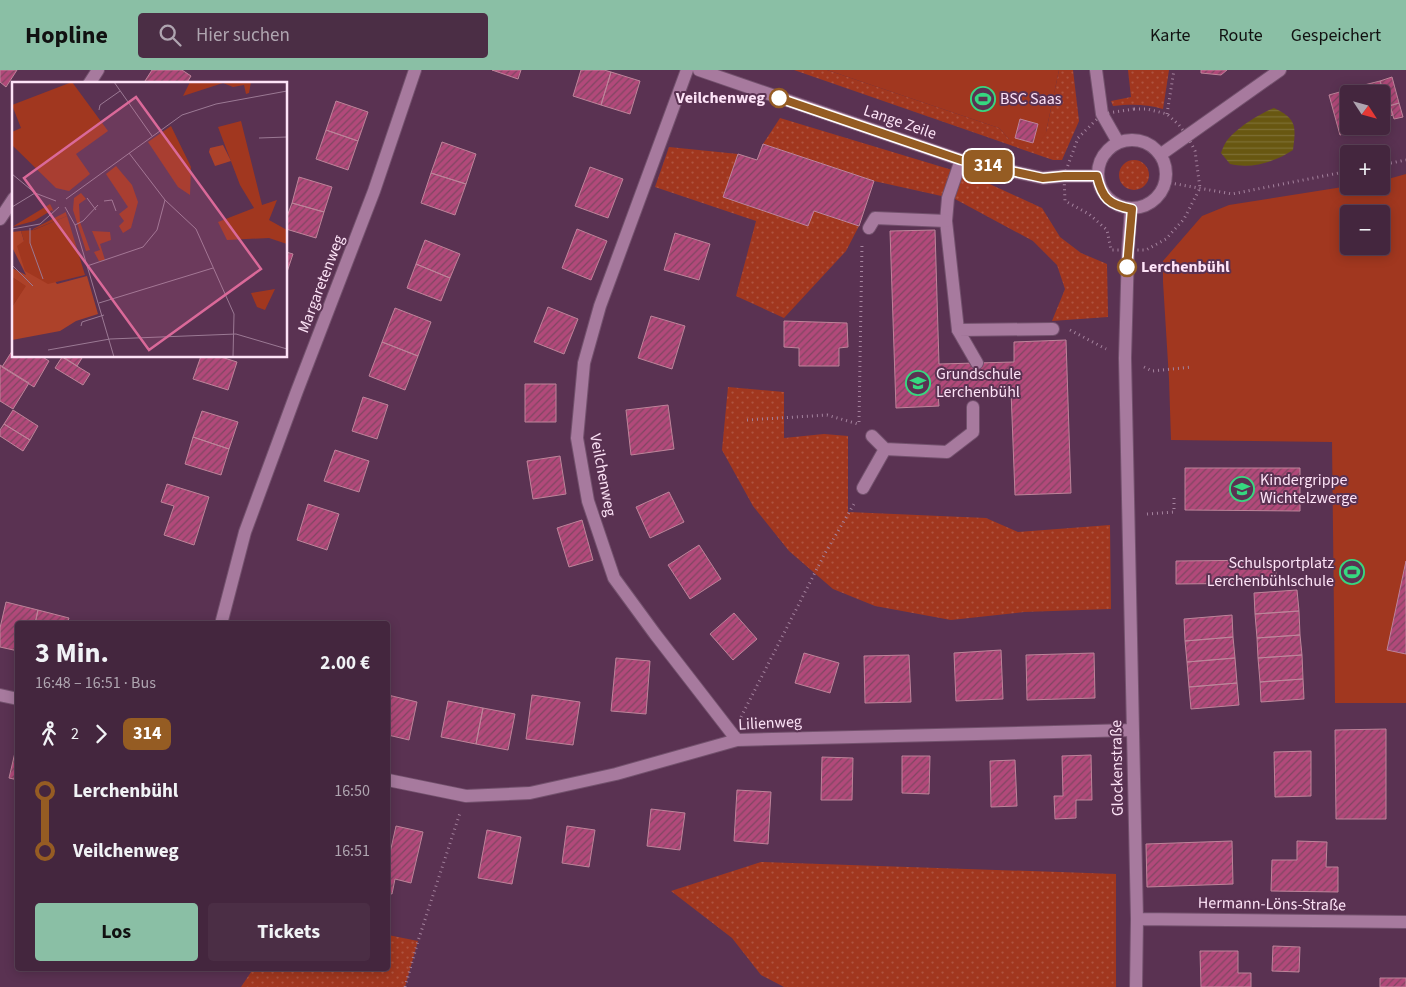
<!DOCTYPE html>
<html lang="de">
<meta charset="utf-8">
<style>
:root{--surface:#44263e;--page:#4b2e45;--text:#f1f3f6;--muted:#afa5b0;--line:#5c4358;--accent:#8abfa5}
body{margin:0;font-family:"Source Sans 3",sans-serif;background:var(--page);color:var(--text);height:100vh;display:flex;flex-direction:column;font-size:19px;white-space:nowrap}
*{box-sizing:border-box;margin:0}
p{font-size:16px;color:var(--muted)}
.icon{flex:none;width:28px;height:28px;fill:none;stroke:currentColor;stroke-width:2;stroke-linecap:round;stroke-linejoin:round}
.map{position:relative;flex:1;overflow:hidden}
.panel{position:absolute;left:15px;top:551px;width:375px;height:350px;display:flex;flex-direction:column;background:var(--surface);border-radius:5px;box-shadow:0 2px 12px #0003,0 0 0 1px var(--line)}
.panel>*{flex:none}
.badge{padding:0 10px;border-radius:8px;font-size:18px;line-height:32px}
.needle{width:32px;rotate:126deg}
.buttons{position:absolute;left:1340px;top:15px;display:grid;gap:10px}
.buttons a{display:grid;place-items:center;width:50px;height:50px;border-radius:5px;background:var(--surface);box-shadow:0 2px 12px #0003,0 0 0 1px var(--line);font-size:25px}
.map>.badge{position:absolute;translate:-50% -50%;box-shadow:0 0 0 2px #fff}
.legs{display:flex;align-items:center;gap:8px;height:55px;padding:0 20px;font-size:16px}
.legs p{margin-inline-start:auto}
.head{display:flex;align-items:center;justify-content:space-between;height:85px;padding:0 20px}
h1{font-size:28px;font-weight:700;line-height:38px}
.action{display:flex;gap:10px;margin-top:auto;padding:10px 20px}
.action a{flex:1;height:58px;border-radius:5px;background:var(--accent);color:#111;font-size:20px;font-weight:700;line-height:58px;text-align:center}
.action a+a{background:var(--page);color:var(--text)}
ul{padding:0 20px;list-style:none}
li{display:flex;align-items:center;gap:18px;height:60px;font-size:19px}
li i{display:grid;place-items:center;width:8px;height:100%;margin:0 6px;background:currentColor}
li i::after{content:'';width:12px;height:12px;margin:-6px;border:4px solid;border-radius:50%;background:var(--surface)}
li p{margin-inline-start:auto}
li:first-child i{background:linear-gradient(#0000 50%,currentColor 0)}
li:last-child i{background:linear-gradient(currentColor 50%,#0000 0)}
header{display:flex;align-items:center;gap:30px;box-sizing:border-box;height:70px;padding:0 25px;background:var(--accent);color:#111}
header strong{font-size:24px}
nav{display:flex;gap:28px;margin-inline-start:auto;font-size:18px}
.search{width:350px;height:45px;background:var(--page);display:flex;align-items:center;gap:12px;box-sizing:border-box;padding:0 18px;border-radius:5px;color:var(--muted);font-size:19px}
.map>svg:first-child{display:block}
</style>
<header>
<strong>Hopline</strong>
<div class="search"><svg class="icon" aria-label="search" viewBox="0 0 24 24"><circle cx="10" cy="10" r="6"/><path d="M15 15l6 6"/></svg>Hier suchen</div>
<nav><a>Karte</a><a>Route</a><a>Gespeichert</a></nav>
</header>
<div class="map">
<svg width="1406" height="917" viewBox="0 0 1406 917">
<defs>
<pattern id="grass-dots" width="8" height="8" patternUnits="userSpaceOnUse" patternTransform="scale(1.25)"><rect width="8" height="8" fill="#a1371f"/><path d="M2 2h.1M6 6h.1" fill="none" stroke="#af5440" stroke-width="1.8" stroke-linecap="round"/></pattern>
<pattern id="water-rules" width="6" height="5" patternUnits="userSpaceOnUse" patternTransform="scale(1.25)"><rect width="6" height="5" fill="#685711"/><path d="M0 2.5h6" fill="none" stroke="#7e6f34"/></pattern>
<pattern id="building-hatch" width="6" height="6" patternUnits="userSpaceOnUse" patternTransform="scale(1.25)"><rect width="6" height="6" fill="#b2497a"/><path d="M-1 1l2-2M0 6l6-6M5 7l2-2" fill="none" stroke="#7f4662"/></pattern>
</defs>
<rect width="100%" height="100%" fill="#5a3252"/>
<path fill="url(#grass-dots)" d="M794,0H827L999,58L1009,69L1046,62L1059,0H1073L1079,51L1062,90H1053Z
M1128,0H1169L1163,39C1146,34 1131,34 1113,36L1111,31L1131,27Z
M780,48L972,106L1042,138L1060,167L1081,183L1107,194L1108,247L1052,251L1065,219L1057,195L1033,171L955,129L874,111L763,74Z
M669,77L738,84L723,127L808,156L814,141L859,156L846,181L784,248L736,226L756,151L655,117Z
M1119 105a15 15 0 1 1 30 0a15 15 0 1 1-30 0Z
M728,317L784,322V368L824,364L848,366V442L986,448L1018,462L1110,455L1111,539L1024,542L951,550L875,536L833,519L789,481L753,436L722,380Z
M761,792L1116,804V917H784L761,905L732,868L671,821Z
M388,865L418,871L405,917H241L253,899H388Z"/>
<path fill="#a1371f" fill-rule="evenodd" d="M827,0H1059L1046,62L1035,80L1009,69L999,58Z
M1406,104V633H1335L1332,372L1171,370L1169,309L1163,212V191L1202,146L1229,135L1349,116H1381V111ZM1349,144H1381V176H1349Z"/>
<path fill="url(#water-rules)" d="M1274,38C1297,49 1296,56 1293,80C1275,92 1252,99 1230,94L1221,83C1222,80 1224,75 1226,72C1235,59 1259,44 1274,38Z"/>
<path fill="url(#building-hatch)" stroke="#bd849a" d="M0,0H17L6,17L0,12Z
M152,0H182L191,6L186,14H148L145,11Z
M492,0H521L518,9Z
M581,0H604L611,2L601,35L573,26Z
M1201,0H1227L1221,5L1201,3Z
M611,2L640,11L630,44L601,35Z
M1392,7L1399,33L1388,36L1380,11Z
M1380,11L1388,36H1390L1393,45L1381,48V24H1371L1368,14Z
M1368,14L1371,24H1349V56H1369L1340,65L1329,25Z
M336,31L368,42L358,71L326,60Z
M1399,33L1403,47L1394,49L1390,36Z
M1020,49L1038,54L1033,73L1015,68Z
M326,60L358,71L348,100L316,89Z
M442,72L476,84L466,114L431,103Z
M763,74L874,111L859,156L814,141L808,156L723,127L738,84L757,90Z
M590,97L623,109L608,148L575,136Z
M431,103L466,114L455,145L421,133Z
M299,107L332,117L324,142L292,133Z
M292,133L324,142L316,168L286,159V149Z
M577,159L607,171L591,210L562,198Z
M935,160L939,294L1014,292V272L1066,270L1071,423L1015,425L1011,321L938,324L939,336L896,338L890,161Z
M675,163L710,174L699,210L664,200Z
M425,170L460,184L450,208L416,194Z
M286,182L293,184L286,205Z
M416,194L450,208L441,231L407,218Z
M548,237L578,249L564,284L534,272Z
M395,238L431,252L418,286L382,272Z
M651,246L685,256L672,299L638,288Z
M784,251L847,253L848,277L839,278V296H799V278L784,277Z
M382,272L418,286L405,320L369,306Z
M14,278V286H41L49,291L34,317L2,297Z
M62,286H80L82,288L77,296Z
M201,286H218L237,292L228,320L193,309Z
M62,287L90,304L83,315L55,298Z
M0,295L29,313L13,339L0,331Z
M525,314H556V352H525Z
M363,327L388,335L377,369L352,361Z
M668,335L674,379L631,385L626,340Z
M13,340L38,356L30,370L4,354Z
M202,341L238,352L229,379L193,367Z
M4,354L30,370L23,381L0,366V360Z
M193,367L229,379L221,405L185,394Z
M335,380L369,391L359,422L324,411Z
M560,386L566,424L533,429L527,391Z
M1185,398H1300V441L1185,440Z
M167,414L209,427L194,475L164,465L174,436L161,432Z
M669,422L684,452L650,468L636,437Z
M308,434L339,444L327,480L297,470Z
M582,450L593,490L569,497L557,458Z
M699,475L721,509L690,529L668,495Z
M1276,490V513L1176,514V491Z
M1406,491V584L1387,580Z
M1297,520L1299,541L1255,544L1254,523Z
M6,532L38,540L35,554H18V581L0,577V558Z
M38,540L69,548L67,554H35Z
M1299,541L1300,565L1257,568L1255,544Z
M734,543L757,569L733,590L710,564Z
M1232,545L1233,567L1185,571L1184,549Z
M1300,565L1302,585L1258,588L1257,568Z
M1233,567L1235,588L1187,592L1185,571Z
M1001,580L1003,629L956,631L954,583Z
M804,583L839,593L830,623L795,613Z
M1094,583L1095,628L1027,630L1026,585Z
M909,585L911,632L865,633L864,586Z
M1302,585L1303,609L1260,612L1258,588Z
M616,588L650,591L646,644L611,641Z
M1235,588L1237,613L1189,617L1187,592Z
M1303,609L1304,629L1261,632L1260,612Z
M1237,613L1239,635L1191,639L1189,617Z
M388,625L417,632L409,670L388,665Z
M532,625L580,632L573,675L526,669Z
M448,631L483,638L476,674L441,667Z
M483,638L515,644L508,680L476,674Z
M1386,659V749H1336L1335,660Z
M17,674H18V710L9,708Z
M1311,681V726L1275,727L1274,682Z
M1091,685L1092,730H1076V748L1055,749L1054,726H1063L1062,686Z
M902,686H930L929,724L902,723Z
M822,687L853,688L852,730H821Z
M1015,690L1017,736L991,737L990,691Z
M737,720L771,722L768,774L734,771Z
M651,739L685,743L680,780L647,776Z
M396,756L423,762L411,813L395,809L392,824L388,823V792Z
M567,756L595,760L589,797L562,793Z
M487,760L521,767L512,814L478,808Z
M1232,771L1233,814L1147,817L1146,774Z
M1297,771L1327,772L1326,797H1338V822L1271,821L1272,790H1297Z
M1273,876L1300,877L1299,902L1272,901Z
M1200,881H1238V903H1251V917H1201Z
M1380,908H1406V917H1380Z"/>
<g fill="none" stroke-linecap="round" stroke-linejoin="round">
<defs>
<path id="service" d="M958,260L946,151L948,128L961,90"/>
<path id="pedestrian" d="M869,158L875,148L946,151
M977,293L958,260L1053,259
M872,366L885,379L947,382L973,362V337
M863,418L885,379"/>
<path id="minor" d="M687,0L600,236L584,293L577,368L588,431L614,508L655,564L737,670
M699,0L961,90L1043,108L1064,106H1097
M1096,0L1102,44L1118,72
M89,14L98,0
M1098 104a34 34 0 1 1 68 0a34 34 0 1 1-68 0Z
M1160,85L1280,0
M1131,139L1128,180L1125,288L1137,849L1136,917
M0,149L14,128
M221,554L245,462L297,321L374,121L415,0
M0,625L18,629
M388,710L466,726L530,723L616,704L737,670L1132,660
M1137,849L1406,852"/>
</defs>
<use href="#service" stroke="#73516d" stroke-width="14"/>
<use href="#pedestrian" stroke="#73516d" stroke-width="14"/>
<use href="#minor" stroke="#73516d" stroke-width="14"/>
<path stroke="#a4829d" stroke-width="3" stroke-dasharray="1 4" stroke-linecap="butt" d="M1134,39H1147L1167,44L1179,55L1188,67L1195,81L1200,118L1184,149L1166,169L1146,180H1111L1107,160L1089,144L1065,131L1064,106L1078,68L1102,44Z
M1167,44L1174,0
M1381,95L1406,90
M1165,112L1232,124L1349,101
M1070,260L1106,279
M1144,297L1152,301L1192,297
M747,350L827,345L858,354
M859,352L862,174
M1147,444L1174,442V427
M741,647L824,485L854,434
M405,917L418,871L460,743"/>
<use href="#service" stroke="#a77a9e" stroke-width="12"/>
<use href="#pedestrian" stroke="#a77a9e" stroke-width="12"/>
<use href="#minor" stroke="#a77a9e" stroke-width="12"/>
</g>
<g fill="none" stroke-linecap="round" stroke-linejoin="round">
<defs>
<path id="line-1" d="M779,28L961,90L1043,108L1064,106H1097C1102,128 1109,135 1132,139L1127,197"/>
</defs>
<use href="#line-1" stroke="#fff" stroke-width="11"/>
<use href="#line-1" stroke="#955c23" stroke-width="8"/>
</g>
<defs>
<symbol id="stadium-ring" viewBox="-11 -11 22 22"><circle r="9.5" fill="#5a3252" stroke="#36d880" stroke-width="1.5"/><path d="M0-5a6.5 5 0 1 0 0 10a6.5 5 0 1 0 0-10ZM-3.5-1.8h7v3.6h-7Z" fill="#36d880"/></symbol>
<symbol id="school-ring" viewBox="-11 -11 22 22"><circle r="9.5" fill="#5a3252" stroke="#36d880" stroke-width="1.5"/><path d="M0-5L7-2L0 1L-7-2ZM-4 1L0 2.5L4 1V4Q0 6-4 4Z" fill="#36d880"/></symbol>
</defs>
<g fill-rule="evenodd">
<use href="#stadium-ring" x="969" y="15" width="28" height="28"/>
<use href="#school-ring" x="904" y="299" width="28" height="28"/>
<use href="#school-ring" x="1228" y="405" width="28" height="28"/>
<use href="#stadium-ring" x="1338" y="488" width="28" height="28"/>
</g>
<g fill="#fff" stroke="#955c23" stroke-width="2.5">
<circle cx="779" cy="28" r="9"/>
<circle cx="1127" cy="197" r="9"/>
</g>
<g text-anchor="middle" dominant-baseline="central" stroke-width="4" stroke-linejoin="round" paint-order="stroke">
<g font-size="16" font-weight="bold" fill="#fde3f7" stroke="#5a3252" text-anchor="end">
<text x="765" y="28">Veilchenweg</text>
<text x="1141" y="197" text-anchor="start">Lerchenbühl</text>
</g>
<g font-size="16" fill="#fde3f7" stroke="#5a3252" text-anchor="start">
<text x="1000" y="29">BSC Saas</text>
<text x="936" y="304">Grundschule<tspan x="936" dy="18">Lerchenbühl</tspan></text>
<text x="1260" y="410">Kindergrippe<tspan x="1260" dy="18">Wichtelzwerge</tspan></text>
<text x="1334" y="493" text-anchor="end">Schulsportplatz<tspan x="1334" dy="18">Lerchenbühlschule</tspan></text>
</g>
<g font-size="16" fill="#fde3f7" stroke="#5a3252">
<text transform="translate(900 52) rotate(19)">Lange Zeile</text>
<text transform="translate(321 214) rotate(-69)">Margaretenweg</text>
<text transform="translate(603 405) rotate(79)">Veilchenweg</text>
<text transform="translate(770 653) rotate(-3)">Lilienweg</text>
<text transform="translate(1117 698) rotate(-91)">Glockenstraße</text>
<text transform="translate(1272 834) rotate(1)">Hermann-Löns-Straße</text>
</g>
</g>
<g transform="translate(12 12)">
<rect width="275" height="275" fill="#5a3252"/>
<path d="M229,39L250,123L265,118L257,138L275,148V162L257,156L215,158L206,140L242,126L228,103L206,45ZM159,44L179,85L178,113L166,105L136,60ZM104,84L120,103L126,120L119,146L111,151L107,144L112,139L107,132L116,125L94,92ZM69,111L74,117L67,122L68,140L78,168L74,169L61,128L62,116ZM38,122L42,130L40,128L22,139L0,145ZM54,130V131L73,191L55,134L21,148V147ZM80,149L98,150L99,158L88,162L93,178L87,179L82,170L88,168Z" fill="#a1371f"/>
<path d="M211,63L219,79L203,84L197,70L198,66ZM9,149L12,159L45,202L75,194L86,232L64,239L48,249L0,258V225L13,204L0,195V186L14,193L0,165V150Z" fill="#ad422a"/>
<path d="M60,0L96,49L64,72L78,92L57,109L44,106L0,63V50L9,46L0,23ZM178,0H239L237,11L234,12L232,3L221,5L211,1L171,14ZM55,134L73,193L36,202L13,189L5,164L12,159L9,149L22,148ZM0,195L14,204L0,225ZM263,207L253,228L245,225L239,211Z" fill="#a1371f"/>
<path fill="none" stroke="#9b7994" stroke-width="1" d="M102,0L140,54M87,28L88,23L108,9M247,56L275,55M117,71L153,118L184,147L222,232L221,275M0,92L23,111L44,119M75,116L84,128M54,117L170,33L204,22L275,9M92,119L100,118L104,129M0,125L23,111M53,125L63,143L102,275M63,143L71,139L86,123M18,146V161L31,197M0,147L28,142L47,125M0,183L21,204M75,184L131,165L145,148L153,118M87,221L201,186M69,244L70,240L92,233M36,268L98,257L224,252L275,267"/>
<path fill="#da6999" fill-opacity="0.15" stroke="#da6999" stroke-width="2.5" d="M124,15L249,187L137,268L12,96Z"/>
<rect width="275" height="275" fill="none" stroke="#fde3f7" stroke-width="2.5"/>
</g>
</svg>
<div class="buttons">
<a><svg class="needle" viewBox="-14 -14 28 28"><path d="M0-13l5 13h-10z" fill="#e53935"/><path d="M0 13l5-13h-10z" fill="#afa5b0"/></svg></a>
<a>+</a>
<a>−</a>
</div>
<b class="badge" style="left:988px;top:96px;background:#955c23;color:#fff">314</b>
<section class="panel">
<div class="head"><div><h1>3 Min.</h1><p>16:48 – 16:51 · Bus</p></div><b>2.00 €</b></div>
<div class="legs"><svg class="icon" aria-label="walk" viewBox="0 0 24 24"><circle cx="13" cy="4" r="2"/><path d="M13 8l-2 6 4 7M11 14l-3 7M7 12l3-4h3l4 4"/></svg>2<svg class="icon" aria-label="forward" viewBox="0 0 24 24"><path d="M9 5l7 7-7 7"/></svg><b class="badge" style="background:#955c23;color:#fff">314</b></div>
<ul>
<li><i style="color:#955c23"></i><b>Lerchenbühl</b><p>16:50</p></li>
<li><i style="color:#955c23"></i><b>Veilchenweg</b><p>16:51</p></li>
</ul>
<div class="action"><a>Los</a><a>Tickets</a></div>
</section>
</div>
